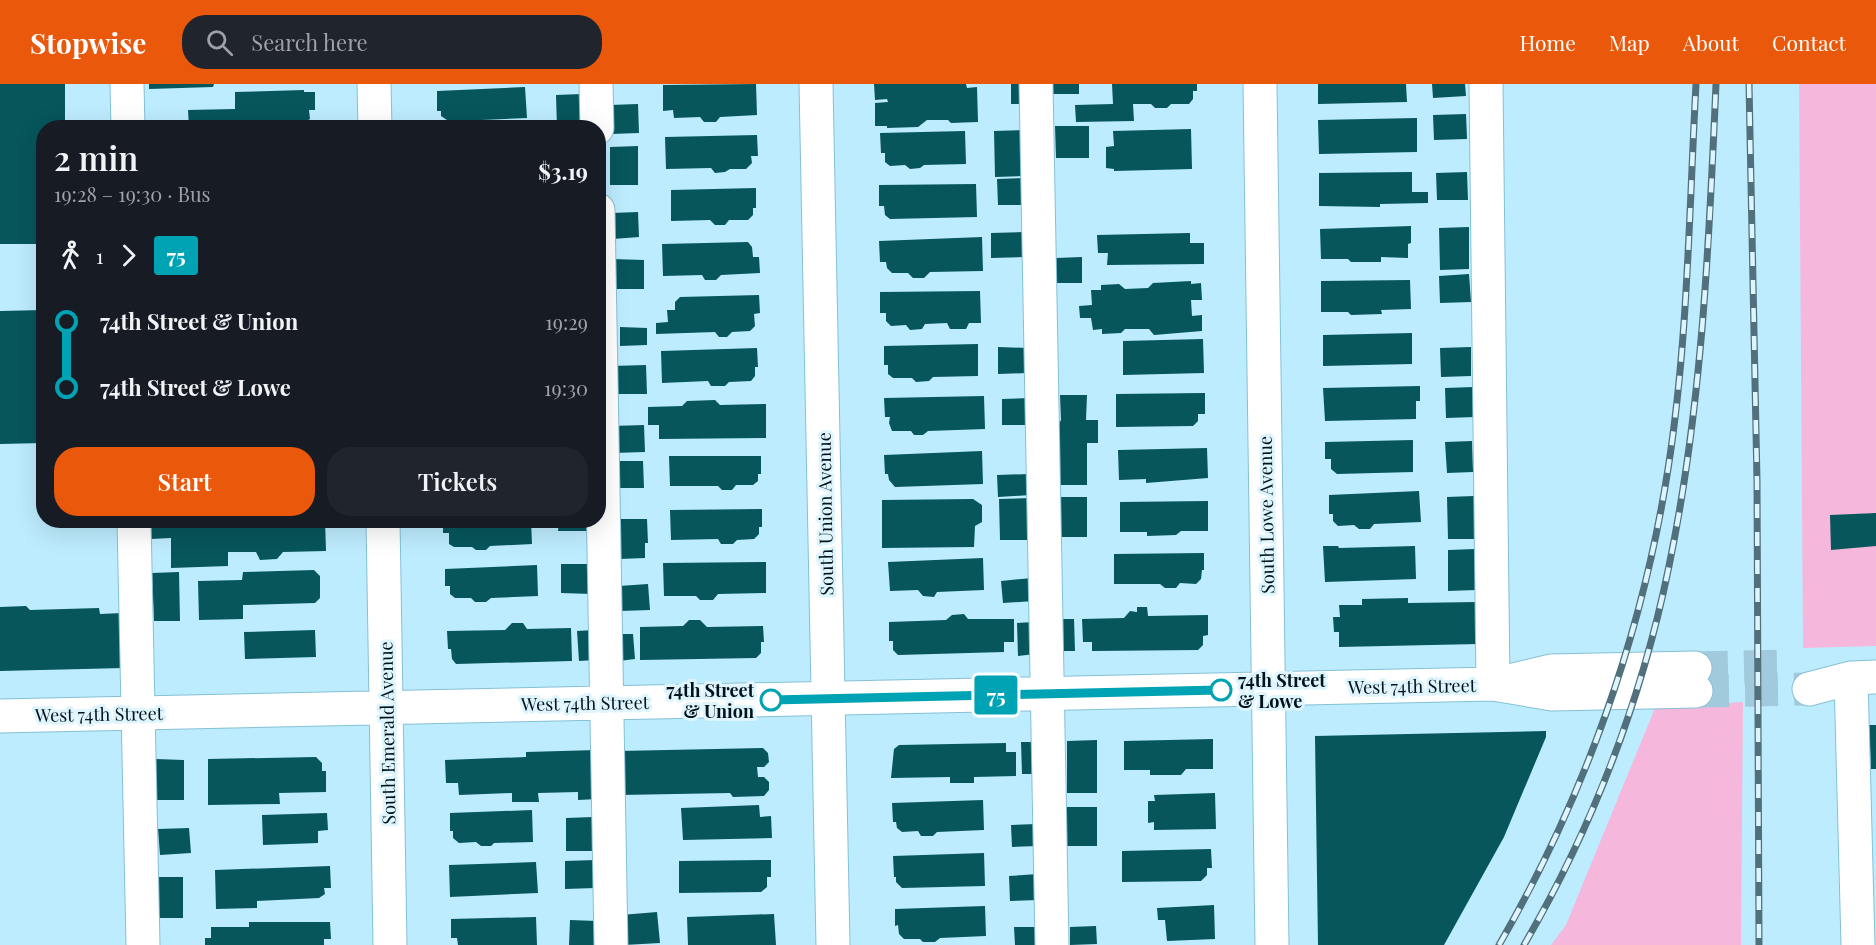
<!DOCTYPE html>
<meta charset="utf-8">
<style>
:root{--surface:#171b24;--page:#20242c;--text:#f1f3f6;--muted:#9ea1a6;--accent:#ea580c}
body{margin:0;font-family:"Playfair Display",serif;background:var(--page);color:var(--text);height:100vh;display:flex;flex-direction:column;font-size:22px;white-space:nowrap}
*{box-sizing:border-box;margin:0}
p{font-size:20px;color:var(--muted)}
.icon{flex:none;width:33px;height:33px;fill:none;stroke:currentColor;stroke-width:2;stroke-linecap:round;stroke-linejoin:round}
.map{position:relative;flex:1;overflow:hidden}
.side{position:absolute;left:36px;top:36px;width:570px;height:408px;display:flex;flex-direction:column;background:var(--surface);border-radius:24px;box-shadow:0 6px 24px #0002}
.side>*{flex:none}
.badge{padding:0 12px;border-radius:4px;font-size:21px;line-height:39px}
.map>.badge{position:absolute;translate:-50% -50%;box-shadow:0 0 0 3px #fff}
.legs{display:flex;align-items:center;gap:9px;height:66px;padding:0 18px;font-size:20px}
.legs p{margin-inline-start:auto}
.headline{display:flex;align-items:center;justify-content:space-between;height:102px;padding:0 18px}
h1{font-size:33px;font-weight:600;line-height:45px}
.cta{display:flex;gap:12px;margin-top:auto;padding:12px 18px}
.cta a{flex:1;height:69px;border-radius:24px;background:var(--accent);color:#fff;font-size:24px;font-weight:600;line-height:69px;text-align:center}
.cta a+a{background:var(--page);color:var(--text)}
ul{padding:0 18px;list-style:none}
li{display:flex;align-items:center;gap:21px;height:66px;font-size:22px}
li i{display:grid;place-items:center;width:9px;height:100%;margin:0 8px;background:currentColor}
li i::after{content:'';width:15px;height:15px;margin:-8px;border:4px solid;border-radius:50%;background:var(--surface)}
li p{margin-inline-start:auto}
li:first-child i{background:linear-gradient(#0000 50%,currentColor 0)}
li:last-child i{background:linear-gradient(currentColor 50%,#0000 0)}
header{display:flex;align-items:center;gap:36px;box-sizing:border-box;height:84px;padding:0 30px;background:var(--accent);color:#fff}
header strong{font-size:28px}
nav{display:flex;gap:33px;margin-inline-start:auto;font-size:21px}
.search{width:420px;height:54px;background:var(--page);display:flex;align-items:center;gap:15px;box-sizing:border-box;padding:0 21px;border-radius:24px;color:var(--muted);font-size:22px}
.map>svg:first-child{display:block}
</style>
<header>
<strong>Stopwise</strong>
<div class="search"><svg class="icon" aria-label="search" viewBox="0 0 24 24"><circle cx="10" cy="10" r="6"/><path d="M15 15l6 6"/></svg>Search here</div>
<nav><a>Home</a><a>Map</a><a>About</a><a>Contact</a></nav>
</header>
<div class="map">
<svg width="1876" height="861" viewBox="0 0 1876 861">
<rect width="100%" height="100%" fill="#bdecfe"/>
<path fill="#f6b7dc" d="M1799,0H1876V562L1803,564Z
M1743,618L1741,861H1551L1566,841L1655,624Z"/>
<path fill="#06565b" d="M0,0H65V44H44V160H0Z
M149,0H214L213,3L149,5Z
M756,0L757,31L720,33L716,38H704L700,33L674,34L673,26L663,27V1Z
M874,0H966L967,4L977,3L978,38L951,39L948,36H927L918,43L887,44V42H875V19L888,18L887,15L875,16Z
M1011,0H1027L1026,20H1011Z
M1051,0H1079V10H1051Z
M1112,0H1197V7H1193V15L1189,20H1171L1167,24H1155L1151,20H1133L1134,37L1076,38L1075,21L1113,20Z
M1318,0H1406L1407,18L1318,20Z
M1432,0H1465L1466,12L1433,14Z
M525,3L527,34L482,36L477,40H467L463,37L447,36L441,32V27H437V7Z
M304,6V8H315V26H309L310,35L303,39L248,41V44H189L188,26L235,25V8Z
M582,10L584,44H557L556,11Z
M638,20L639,49L611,50L610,21Z
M1466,30L1467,55L1434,56L1433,31Z
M1417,34V68L1319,70L1318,36Z
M1055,42H1089V74H1056Z
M1191,45L1192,85L1114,87V85L1106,84V63L1114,62L1113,47Z
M1026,46L1027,92L995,93L994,47Z
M965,47L966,80L924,81L920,84L910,85L905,81L890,82L885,78V69H881L880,49Z
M757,51L758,72H751L752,79L746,85H730L725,88L715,89L711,84L666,85L665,53Z
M638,62V101H610V63Z
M1412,88V108H1428V119L1380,120V123L1319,122V89Z
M1467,88L1468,116H1437L1436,89Z
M1025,94V121H998L997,95Z
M976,100L977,133L890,135L885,131L884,122H879V101Z
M756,104V124H753V131L748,136H729L725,141H715L710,136L671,137V106Z
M638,128L639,153L613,155L612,129Z
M1411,142V159L1408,160V174L1381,173V178H1351L1348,175H1321L1320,145Z
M1469,143V185L1440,186L1439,144Z
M1026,148V173L991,174V149Z
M1190,149V159H1204V180L1107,181L1108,169H1098L1097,151Z
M982,153L983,187L930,188L924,194H913L908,189H892L887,184L886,178H880L879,157Z
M748,158L752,163L753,173H759L760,189L721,191L716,196H705L702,191L663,192L662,160Z
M1082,173V199H1056V174Z
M612,175L644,176V205H612Z
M1469,190L1471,218L1440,219L1439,192Z
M1410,196L1411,225L1381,226L1382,230L1351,231L1348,228H1321V197Z
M1191,197V200L1201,199L1202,216H1191L1192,232L1202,231V247L1154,251L1149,245H1125L1121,249L1102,250V245L1093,246L1091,234H1080L1079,222L1092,221L1091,206H1101V201L1119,200L1125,205L1148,204L1153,199Z
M980,207L981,239H969L966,245H950L947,239L925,240L922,245L910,246L906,241L891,242L886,237V229H880V208Z
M759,211L760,229L754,230L755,242L750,247L732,248L727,253H719L715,248L656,250V239L668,238L667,226H675V218L680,213Z
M44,226V359L0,360V227Z
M620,243L647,244V261L620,262Z
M1412,249V280L1323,282V251Z
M1203,255L1204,289L1123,291V257Z
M978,260V292L933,293L929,297L916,298L912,294H893L888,290V281H884V262Z
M998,263L1027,264V289L998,290Z
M1471,263V292L1441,293L1440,264Z
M757,264L758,283H755V292L751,297L729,298L725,302H711L708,297L662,299L661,267Z
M646,281L647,310H614L612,282Z
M1420,302V317H1416V335L1325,337L1323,304Z
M1474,303L1475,333L1446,334L1445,304Z
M1205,309V330H1198V337L1193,342L1116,343V310Z
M1060,311H1087L1086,336H1098V359H1087V401H1059V360H1054V348L1061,336Z
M984,312L985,345L928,347L923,351H914L911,347H892L889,339L890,333H885L884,314Z
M1031,314V341H1002V315Z
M715,316L720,321L766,320V354L659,355V341H648V323L682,322L687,317Z
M644,341L645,368L613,369L612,342Z
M1413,356V388L1337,390L1331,385V375H1325V358Z
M1472,357L1473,388L1447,389L1445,358Z
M1207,364L1208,394L1146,399V395L1119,396L1118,366Z
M982,367L983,400L895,403L889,396L888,390H885L884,371Z
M669,372H761V390H758V397L753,401H736L732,406H722L718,402H670Z
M619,377H643L644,404H620Z
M1029,390L1030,411L998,413L997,391Z
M1419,407L1421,438L1374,440L1370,445H1359L1354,441L1338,442L1333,437V430H1329V411Z
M1474,412L1475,455H1448L1447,413Z
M1058,413H1087V453H1057Z
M1032,414L1033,456H1000L999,415Z
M973,415L982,421V438L975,442L974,463L882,464V416Z
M1208,417V447H1181L1176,451L1147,452V448H1120V418Z
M762,425V443H759V450L754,455L737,456L733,460H721L718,455L671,456L670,426Z
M1876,429V462L1831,466L1830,431Z
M618,435H647L648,459H645V474L619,475Z
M150,436H179V441L231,439V436H325L326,467L283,468L277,475L260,476L256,468H228V482L171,484V454L151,455Z
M443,436H531L532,460L490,462L486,466H476L472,463H454L449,460V449H443Z
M559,436H590V447H558Z
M1323,462H1338L1339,464L1415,462L1416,495L1325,498Z
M1475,465L1476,506L1448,507V466Z
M1204,469V486H1202L1201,495L1196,500L1180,499L1176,504H1165L1160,500H1114V470Z
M983,474L984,506L937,508L934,513L923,512L918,506L890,507L888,478Z
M766,478V509L718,510L713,516H700L696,512H664L663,479Z
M561,480H592V510L561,509Z
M537,481L538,512L491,514L486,518H475L471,514H455L450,510V502H445V485Z
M314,486L320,492V514L315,519L243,521V535L199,536L198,497L242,496L243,488Z
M179,488L180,537H154L152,489Z
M1032,494L1034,517L1003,519L1001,497Z
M648,500L650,526L620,527L619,502Z
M1408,514V519L1478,518V560L1339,563V548H1334L1333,533H1340L1339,521H1362V515Z
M26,522L30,526L99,524L100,530L123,529L124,584L0,587V523Z
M1137,523H1147L1148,532L1208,531V551L1203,552V561L1198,566L1092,567V558H1083L1082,535L1124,534L1130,527L1137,528Z
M964,530L968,535H1014V558H1004V568L898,571L893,566V557H889V538L946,536L952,531Z
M1059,535H1074L1075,567H1059Z
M689,536H700L707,543L763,542L764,558H761V569L756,574L640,576V543L683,542Z
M1033,538L1035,570L1018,572L1017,539Z
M512,539H523L527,545L571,544L572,577L456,580L452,575L451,565H448L447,547L505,546Z
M315,546L316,573L245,575L244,548Z
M594,546L595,576L579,577L577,547Z
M617,550H633L635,575L619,577Z
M1869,641H1876V685H1871Z
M1546,647V653L1504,753L1444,861H1318L1315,652Z
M1213,655V685H1186L1181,691H1150V686H1124V657Z
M1097,656V709H1067V657Z
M1021,658H1037L1038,690H1022Z
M1006,659V668H1016V692L974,693V699H950V693L891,694L894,665L899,661Z
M763,664L768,669L769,678L764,683H757L758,693H764L769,698V706L764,712L733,713L730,709L620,711L619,667Z
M597,666L598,715L578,716V708L538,709L539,718H512V709L459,711L458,699H446L445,676L526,673V668Z
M316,673L322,679V687H326V708L279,709L280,720L208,721V675Z
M156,675L184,676V716H156Z
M1215,709L1216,745L1154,746V738L1148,739V717H1155L1154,711Z
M983,716L984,746L937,748L933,752H921L918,747L902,748L897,744L896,738H893L892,719Z
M759,721L760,733L771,732L772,754L683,756L681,724Z
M1067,723H1097V762H1067Z
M532,726L533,758L494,759L491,762H481L476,758L459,759L453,754V747H450V729Z
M327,729L328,746L318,747V759L263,761L262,731Z
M593,733L594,767H566V734Z
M1037,740L1038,762L1012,763L1011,741Z
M189,744L191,769L160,771L158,745Z
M1211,765L1212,784H1207V791L1201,797L1122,798V767Z
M984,769L985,802L902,804L896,798V793H894L893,772Z
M595,776V804L565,805V777Z
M771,776V793H767V803L761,808L679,809V777Z
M536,778L538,809L450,813L449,781Z
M330,782L331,804H324L325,810L319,814L257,817V824L216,825L215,786Z
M1038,790V816L1010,817L1009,792Z
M156,793H183V834H156Z
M1214,821L1215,855L1167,857L1165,836H1158L1157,824Z
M985,822L986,852L940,854L935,858H923L920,855H904L899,850L898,841L895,842V825Z
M657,828L660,859L624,861L621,831Z
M774,830L776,861H688L687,833Z
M536,833L537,861H458L457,854H451V835Z
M570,836L597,837V861H569Z
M249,838H330L331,855H324V861H205V854H211V843H249Z
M1096,842L1097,860L1070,861V843Z
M1014,843H1037V861H1015Z"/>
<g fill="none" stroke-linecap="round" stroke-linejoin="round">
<path stroke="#a1cbdc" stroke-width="33" stroke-dasharray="33 16" stroke-linecap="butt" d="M1695,584L1785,582
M1696,607L1809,605"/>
<defs>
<path id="minor" d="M127,0L128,44
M374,0L375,44
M596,0L597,44
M816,0L833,861
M1036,0L1052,861
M1260,0L1272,861
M1486,0L1493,600
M598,126L611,861
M134,436L143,861
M383,436L390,861
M1851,594L1858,861
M1509,597L1551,587L1695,584
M1809,605L1851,594L1876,593
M0,632L1493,600L1552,610L1696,607"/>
</defs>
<use href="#minor" stroke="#85c0d6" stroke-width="35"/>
<use href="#minor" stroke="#fff" stroke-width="33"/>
<defs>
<path id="rail" d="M1749,0L1757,397L1759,861
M1499,861C1584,714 1642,552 1668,385C1688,258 1689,128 1696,0
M1524,861C1592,744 1642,615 1669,482C1702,323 1709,161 1716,0"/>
</defs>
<use href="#rail" stroke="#51707c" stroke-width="7"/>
<use href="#rail" stroke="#def5fe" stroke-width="4.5" stroke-dasharray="14" stroke-linecap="butt"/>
</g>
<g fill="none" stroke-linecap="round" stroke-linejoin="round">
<defs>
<path id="line-1" d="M771,616L1221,606"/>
</defs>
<use href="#line-1" stroke="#fff" stroke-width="14"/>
<use href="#line-1" stroke="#00a3b4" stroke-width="9"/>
</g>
<g fill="#fff" stroke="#00a3b4" stroke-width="3">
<circle cx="1221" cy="606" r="10"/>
<circle cx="771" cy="616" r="10"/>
</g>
<g text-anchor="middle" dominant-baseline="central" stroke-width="6" stroke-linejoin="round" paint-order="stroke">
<g font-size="18" fill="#00131b" stroke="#def5fe">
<text transform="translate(825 430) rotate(-91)">South Union Avenue</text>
<text transform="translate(1266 431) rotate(-91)">South Lowe Avenue</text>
<text transform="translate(1412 602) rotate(-1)">West 74th Street</text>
<text transform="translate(585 619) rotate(-1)">West 74th Street</text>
<text transform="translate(99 630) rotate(-1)">West 74th Street</text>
<text transform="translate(387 649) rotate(-91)">South Emerald Avenue</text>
</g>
<g font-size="18" font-weight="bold" fill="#00131b" stroke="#def5fe" text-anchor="start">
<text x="1238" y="596">74th Street<tspan x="1238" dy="21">&amp; Lowe</tspan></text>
<text x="754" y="606" text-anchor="end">74th Street<tspan x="754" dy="21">&amp; Union</tspan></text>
</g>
</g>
</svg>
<b class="badge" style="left:996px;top:611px;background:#00a3b4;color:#fff">75</b>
<section class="side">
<div class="headline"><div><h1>2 min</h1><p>19:28 – 19:30 · Bus</p></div><b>$3.19</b></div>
<div class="legs"><svg class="icon" aria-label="walk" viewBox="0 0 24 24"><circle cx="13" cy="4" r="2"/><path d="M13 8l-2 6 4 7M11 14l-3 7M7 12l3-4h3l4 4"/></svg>1<svg class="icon" aria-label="forward" viewBox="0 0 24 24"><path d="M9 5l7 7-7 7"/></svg><b class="badge" style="background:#00a3b4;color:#fff">75</b></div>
<ul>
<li><i style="color:#00a3b4"></i><b>74th Street &amp; Union</b><p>19:29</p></li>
<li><i style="color:#00a3b4"></i><b>74th Street &amp; Lowe</b><p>19:30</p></li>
</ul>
<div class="cta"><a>Start</a><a>Tickets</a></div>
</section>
</div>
